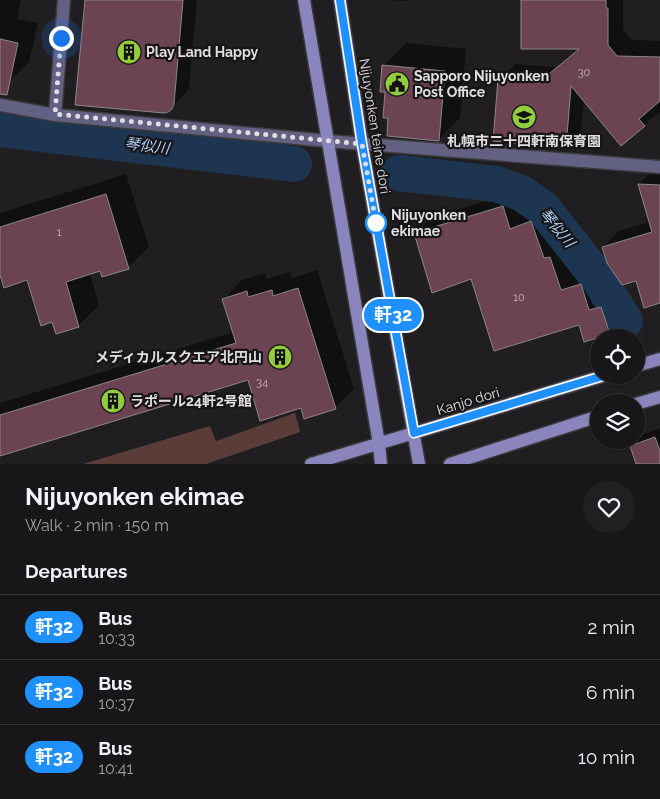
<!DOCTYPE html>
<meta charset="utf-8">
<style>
:root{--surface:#181618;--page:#211f21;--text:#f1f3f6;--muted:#9f9fa2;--line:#363537}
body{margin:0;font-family:Raleway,"Noto Sans JP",sans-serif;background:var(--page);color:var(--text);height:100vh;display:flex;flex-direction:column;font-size:19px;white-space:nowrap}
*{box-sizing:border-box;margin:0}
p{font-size:16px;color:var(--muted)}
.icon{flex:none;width:28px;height:28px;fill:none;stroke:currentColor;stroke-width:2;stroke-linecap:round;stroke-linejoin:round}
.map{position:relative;height:464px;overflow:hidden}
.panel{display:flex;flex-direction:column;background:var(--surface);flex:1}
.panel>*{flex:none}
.badge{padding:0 10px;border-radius:16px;font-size:18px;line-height:32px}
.buttons{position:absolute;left:590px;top:329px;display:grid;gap:10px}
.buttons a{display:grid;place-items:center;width:55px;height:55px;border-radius:50%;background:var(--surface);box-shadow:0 1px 4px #0004,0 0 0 1px var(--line);font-size:25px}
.you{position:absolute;width:25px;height:25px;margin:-12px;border:4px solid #fff;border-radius:50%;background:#1a73e8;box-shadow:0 0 0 8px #1a73e833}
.map>.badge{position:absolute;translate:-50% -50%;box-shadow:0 0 0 2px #fff}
h2{padding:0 25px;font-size:19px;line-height:45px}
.round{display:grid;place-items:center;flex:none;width:52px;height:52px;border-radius:26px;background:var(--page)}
.summary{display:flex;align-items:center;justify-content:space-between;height:85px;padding:0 25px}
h1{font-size:24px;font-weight:700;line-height:38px}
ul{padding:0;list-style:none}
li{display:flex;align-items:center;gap:15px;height:65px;padding:0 25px;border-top:1px solid var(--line)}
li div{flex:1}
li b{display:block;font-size:19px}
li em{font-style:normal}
li .badge{min-width:55px;font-weight:700;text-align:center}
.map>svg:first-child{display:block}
</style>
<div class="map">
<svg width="660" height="464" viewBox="0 0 660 464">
<rect width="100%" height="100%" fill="#201e20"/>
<path fill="#5a3d39" d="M295,413L300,432L206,464H83L210,426L216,441Z"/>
<path fill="#0007" d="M0,0H21L17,19L38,23L29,62L9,82L0,86Z
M86,0H197L189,87L187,92L171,108Z
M384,0H410L409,1Z
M522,0H623V29L632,40L660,41V112L621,144L584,99L581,131L565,146L500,80L515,64L555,67L579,48Z
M406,43L466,49L460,118L438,140L390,117L384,65Z
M655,168L660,169V302L603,247L619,231L650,222L639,184Z
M126,174L149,247L128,267L101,269L90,273L99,305L78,326L28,279L0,273V213Z
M519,191L526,214L547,207L560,244L566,242L576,275L596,269L604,296L617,292L624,318L609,333L579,323L471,278L415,234L431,218Z
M317,270L354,389L335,408L302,407L248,379L0,455V403L234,332L224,299L242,280L265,273L267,279L290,272L292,278Z
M660,428V464H638L631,446L643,435Z"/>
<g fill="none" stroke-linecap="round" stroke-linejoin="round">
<path stroke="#1d3551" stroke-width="36" d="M0,129L294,164
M399,173L496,184L521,193L543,208L598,278L625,321"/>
</g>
<path fill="#6b4353" stroke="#8b8788" d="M85,0H183L174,104L172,109L168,112L164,113L75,105Z
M521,0H606V8H608V45L617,56L660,57V101L639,119L645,126L621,146L571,86L566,148L493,141L498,79L538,83L579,49H521Z
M0,39L18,43L7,95L0,94Z
M382,65L445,71L439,141L387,136L388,118H383L385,92H380Z
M638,184L660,185V303L644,308L636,281L622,285L607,263L602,247L652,232Z
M106,194L129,269L102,277L100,271L66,282L79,327L56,334L52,322L41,326L27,280L4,288L0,275V227Z
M503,206L510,229L531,221L544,258L550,257L561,290L581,284L589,310L601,307L610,334L584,342L579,325L494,351L471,279L432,293L414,233Z
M298,288L336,409L304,419L301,408L260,421L248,380L0,456V415L236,343L222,299L247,291L248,297L272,290L273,296Z
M655,437L660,451V464H636L630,446Z"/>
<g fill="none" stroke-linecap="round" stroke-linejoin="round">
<defs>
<path id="street" d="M0,105L55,115L327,141L660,167
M55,115L64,0"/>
<path id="secondary" d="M304,0L379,444L381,464
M340,0L362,144L419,464
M636,366L660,359
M636,404L660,397
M311,464L606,375
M450,464L599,416"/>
</defs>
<use href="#street" stroke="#3b393b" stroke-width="15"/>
<use href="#secondary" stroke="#3b393b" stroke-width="15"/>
<use href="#street" stroke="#636183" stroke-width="12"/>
<use href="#secondary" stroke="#8a86bd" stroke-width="12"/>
</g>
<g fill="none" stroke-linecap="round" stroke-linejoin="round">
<defs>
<path id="line" d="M340,0L362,144L414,433L606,375"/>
</defs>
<use href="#line" stroke="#fff" stroke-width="11"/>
<use href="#line" stroke="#1e90ff" stroke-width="8"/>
<path stroke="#e0dee0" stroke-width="5" stroke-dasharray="0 9" d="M61,38L55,114L362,144L376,223"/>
</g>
<defs>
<symbol id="building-disc" viewBox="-11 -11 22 22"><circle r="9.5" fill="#93cc3d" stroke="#171517"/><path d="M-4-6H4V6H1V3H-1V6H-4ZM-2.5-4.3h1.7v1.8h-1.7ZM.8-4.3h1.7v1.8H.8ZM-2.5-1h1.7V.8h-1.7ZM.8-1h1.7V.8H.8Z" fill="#111"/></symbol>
<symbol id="civic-disc" viewBox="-11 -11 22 22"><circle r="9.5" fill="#93cc3d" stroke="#171517"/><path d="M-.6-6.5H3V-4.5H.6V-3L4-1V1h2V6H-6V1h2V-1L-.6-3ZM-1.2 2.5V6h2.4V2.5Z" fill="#111"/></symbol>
<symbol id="school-disc" viewBox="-11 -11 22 22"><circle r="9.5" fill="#93cc3d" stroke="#171517"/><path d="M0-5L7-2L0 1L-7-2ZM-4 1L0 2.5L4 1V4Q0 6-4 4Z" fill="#111"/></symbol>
</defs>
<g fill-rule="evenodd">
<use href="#building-disc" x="115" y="38" width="28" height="28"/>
<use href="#civic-disc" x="383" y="70" width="28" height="28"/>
<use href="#school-disc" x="510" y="103" width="28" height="28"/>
<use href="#building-disc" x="266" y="343" width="28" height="28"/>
<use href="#building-disc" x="99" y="387" width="28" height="28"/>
</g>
<circle fill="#fff" stroke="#1e90ff" stroke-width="2.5" cx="376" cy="223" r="10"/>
<g text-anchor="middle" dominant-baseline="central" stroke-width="4.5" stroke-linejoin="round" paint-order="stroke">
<g font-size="11" fill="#c3b7bd">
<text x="584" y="72">30</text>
<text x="59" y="232">1</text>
<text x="519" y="297">10</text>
<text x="262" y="382">34</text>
</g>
<g font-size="14" font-weight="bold" fill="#e0dee0" stroke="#171517" text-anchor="start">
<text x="146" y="52">Play Land Happy</text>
<text x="414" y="76">Sapporo Nijuyonken<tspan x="414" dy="16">Post Office</tspan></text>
<text x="524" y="141" text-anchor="middle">札幌市二十四軒南保育園</text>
<text x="262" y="357" text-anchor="end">メディカルスクエア北円山</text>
<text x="130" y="401">ラポール24軒2号館</text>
</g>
<g font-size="14" fill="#e0dee0" stroke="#171517">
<text transform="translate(375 126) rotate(81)">Nijuyonken teine dori</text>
<text transform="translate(468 401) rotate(-17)">Kanjo dori</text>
</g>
<g font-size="14" font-weight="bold" fill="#e0dee0" stroke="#171517" text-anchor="start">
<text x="391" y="215">Nijuyonken<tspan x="391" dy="16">ekimae</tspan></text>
</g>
<g font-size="15" font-style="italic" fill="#aacef9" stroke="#171517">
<text transform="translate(147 146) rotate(7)">琴似川</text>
<text transform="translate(557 228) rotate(50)">琴似川</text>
</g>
</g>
</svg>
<div class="buttons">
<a><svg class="icon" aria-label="locate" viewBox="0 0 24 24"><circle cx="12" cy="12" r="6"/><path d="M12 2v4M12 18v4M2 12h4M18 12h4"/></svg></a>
<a><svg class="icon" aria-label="layers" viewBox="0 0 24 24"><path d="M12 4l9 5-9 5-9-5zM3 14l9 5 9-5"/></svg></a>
</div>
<div class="you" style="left:61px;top:38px"></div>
<b class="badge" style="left:393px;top:315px;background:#1e90ff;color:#fff">軒32</b>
</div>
<section class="panel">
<div class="summary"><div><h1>Nijuyonken ekimae</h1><p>Walk · 2 min · 150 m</p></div><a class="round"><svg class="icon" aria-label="heart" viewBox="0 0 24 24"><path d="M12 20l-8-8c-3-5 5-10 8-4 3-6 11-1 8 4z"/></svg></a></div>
<h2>Departures</h2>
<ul>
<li><span class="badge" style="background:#1e90ff;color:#fff">軒32</span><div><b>Bus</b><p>10:33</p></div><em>2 min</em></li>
<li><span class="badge" style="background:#1e90ff;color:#fff">軒32</span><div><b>Bus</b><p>10:37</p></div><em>6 min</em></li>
<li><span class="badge" style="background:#1e90ff;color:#fff">軒32</span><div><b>Bus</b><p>10:41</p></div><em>10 min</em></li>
</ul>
</section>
